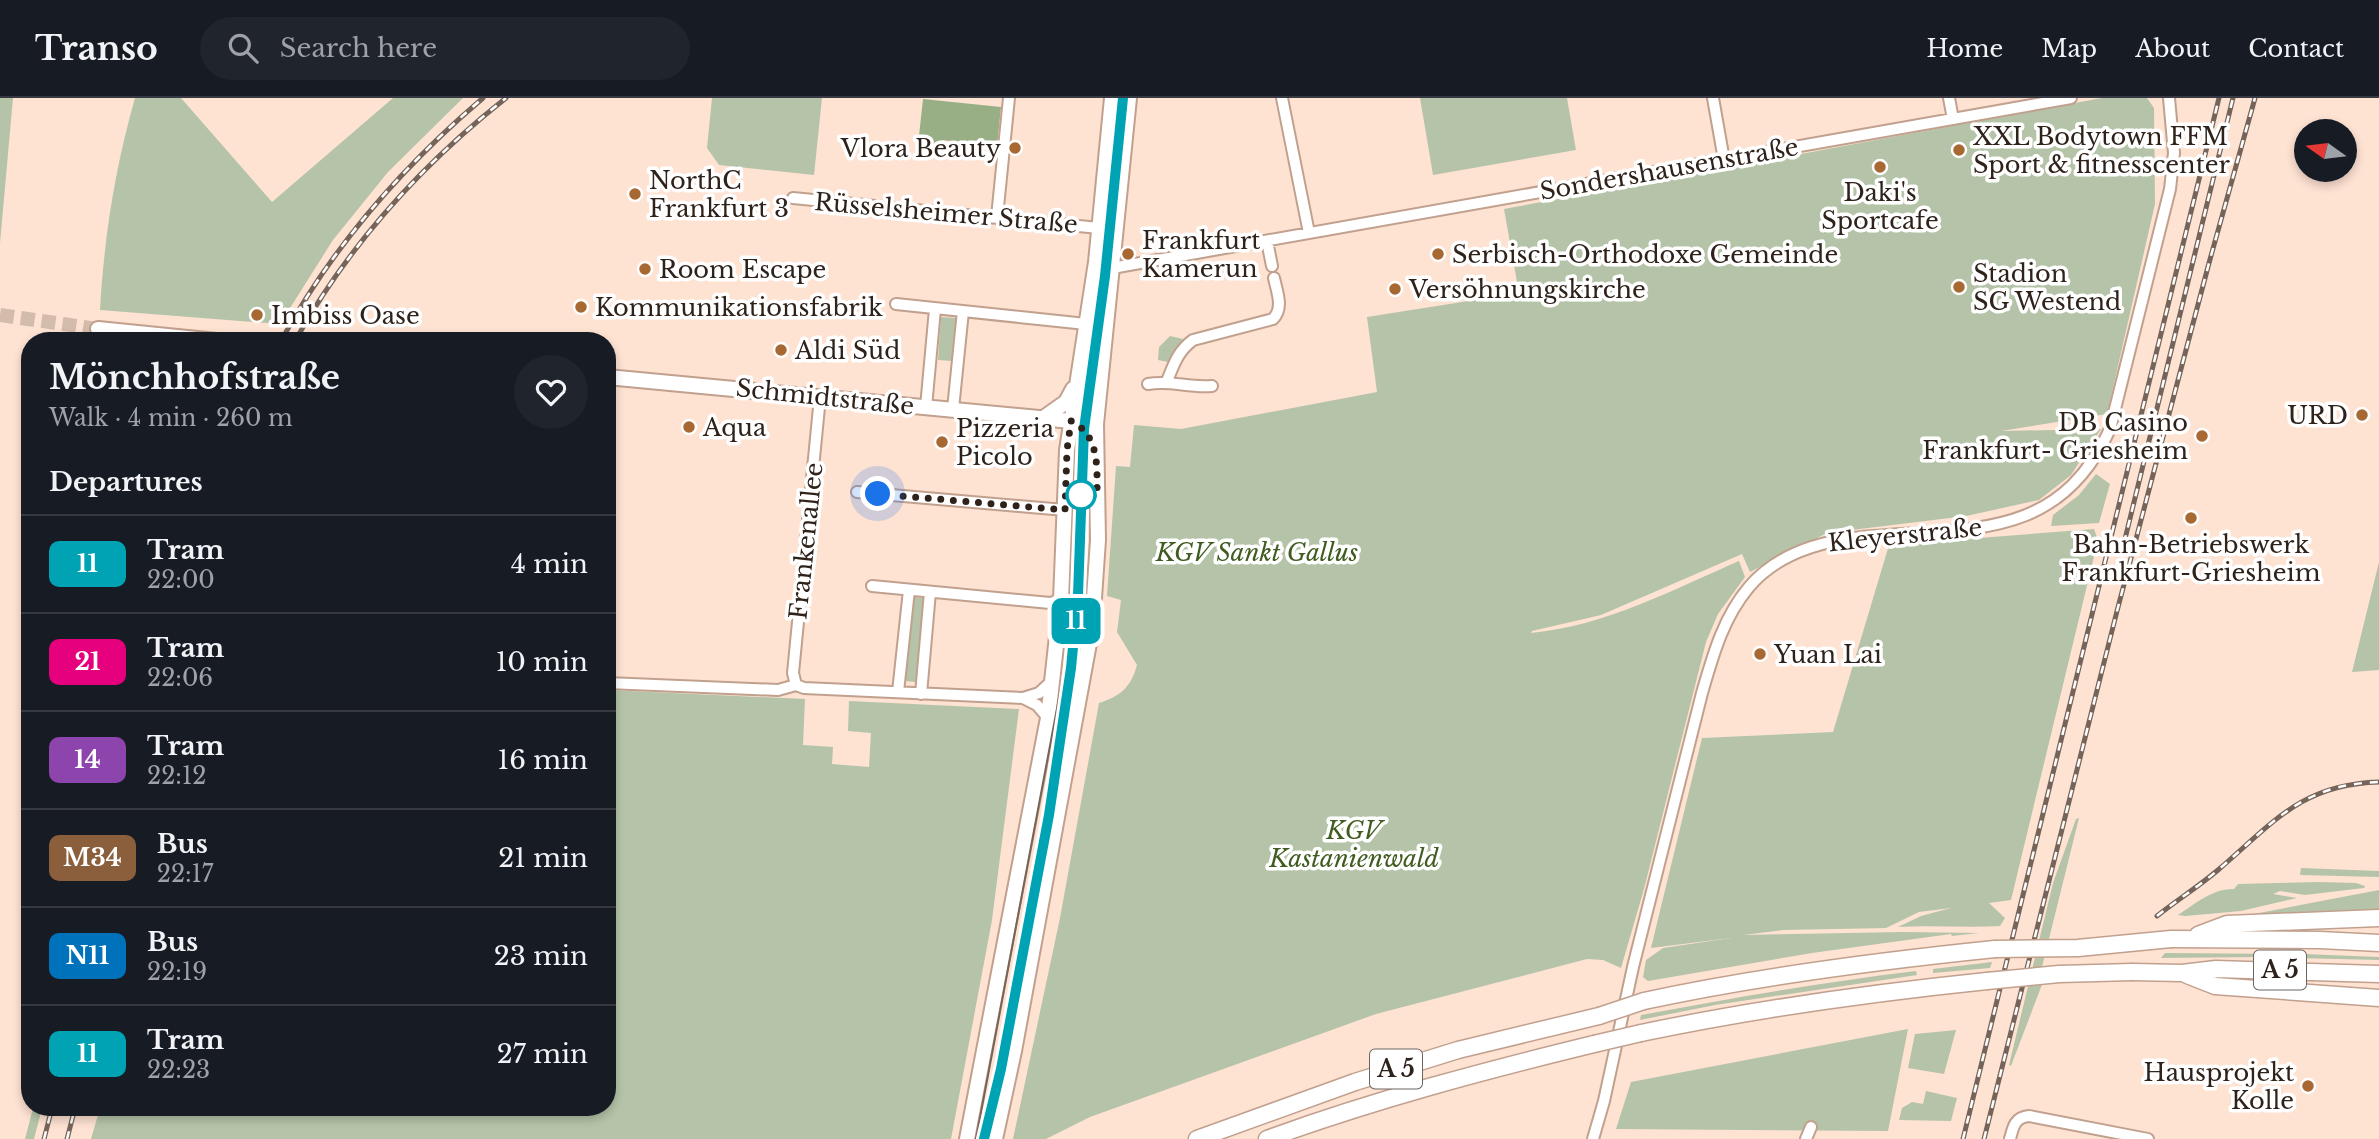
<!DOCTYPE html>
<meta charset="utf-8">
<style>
:root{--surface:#171b24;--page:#20242c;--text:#f1f3f6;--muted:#9ea1a6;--line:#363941}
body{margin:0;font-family:"Libre Baskerville",serif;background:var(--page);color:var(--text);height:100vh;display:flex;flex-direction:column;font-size:26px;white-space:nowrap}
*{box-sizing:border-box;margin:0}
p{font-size:23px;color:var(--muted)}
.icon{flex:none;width:38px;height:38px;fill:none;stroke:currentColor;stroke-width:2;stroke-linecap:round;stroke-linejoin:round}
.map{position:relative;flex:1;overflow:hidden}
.sheet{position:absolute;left:21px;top:234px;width:595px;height:784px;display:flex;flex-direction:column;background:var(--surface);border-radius:28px;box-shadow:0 4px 10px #0003}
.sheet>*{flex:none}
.badge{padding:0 14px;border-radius:10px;font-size:24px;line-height:46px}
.needle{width:46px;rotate:284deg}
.fabs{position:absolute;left:2294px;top:21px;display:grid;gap:14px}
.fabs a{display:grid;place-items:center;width:63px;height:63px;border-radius:50%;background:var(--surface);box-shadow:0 4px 10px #0003;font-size:35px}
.you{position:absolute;width:35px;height:35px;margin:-18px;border:5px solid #fff;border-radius:50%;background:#1a73e8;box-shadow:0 0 0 10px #1a73e833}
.map>.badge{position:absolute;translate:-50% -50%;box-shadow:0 0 0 4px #fff}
h2{padding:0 28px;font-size:26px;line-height:63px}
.round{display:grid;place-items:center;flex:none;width:74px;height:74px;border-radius:37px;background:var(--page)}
.summary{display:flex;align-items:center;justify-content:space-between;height:119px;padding:0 28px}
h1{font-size:33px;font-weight:800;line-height:52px}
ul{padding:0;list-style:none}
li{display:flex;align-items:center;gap:21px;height:98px;padding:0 28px;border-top:2px solid var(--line)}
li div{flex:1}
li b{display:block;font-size:26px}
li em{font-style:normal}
li .badge{min-width:77px;font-weight:700;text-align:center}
header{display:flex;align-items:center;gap:42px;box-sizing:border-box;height:98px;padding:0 35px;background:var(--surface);border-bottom:2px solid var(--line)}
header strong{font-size:33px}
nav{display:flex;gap:38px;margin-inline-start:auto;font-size:24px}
.search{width:490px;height:63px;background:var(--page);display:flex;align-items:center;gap:18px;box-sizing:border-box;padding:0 24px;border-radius:38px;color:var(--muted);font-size:26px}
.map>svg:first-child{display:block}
</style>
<header>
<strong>Transo</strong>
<div class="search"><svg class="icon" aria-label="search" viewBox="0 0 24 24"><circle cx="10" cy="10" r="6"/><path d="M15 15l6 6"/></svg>Search here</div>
<nav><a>Home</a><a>Map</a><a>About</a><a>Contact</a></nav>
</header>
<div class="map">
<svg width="2379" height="1041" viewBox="0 0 2379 1041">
<rect width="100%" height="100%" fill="#fee2d2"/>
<path fill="#b5c4a8" d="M0,0H13L0,145Z
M135,0H181L272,104L393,0H463L388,74L333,142L280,226L100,212C104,140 115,70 135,0Z
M712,0H822L814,77L719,67L707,50Z
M1420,0H1567L1576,52L1433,77Z
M2102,0H2147L2154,10L2155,106L2107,316L2001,333L2101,331L2071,377L2039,402L1966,418L1827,435L1750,474L1742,456L1601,517L1532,533L1531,535C1605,528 1672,492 1739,463L1745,479L1718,516L1706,544L1644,791L1621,870L1603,862L1587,861L1376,916L1090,1019L1046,1041H1013L1060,820L1099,605C1121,598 1131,589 1137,567L1117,534L1121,502L1107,498L1116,368L1130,369L1134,327L1181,331L1377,294L1367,219L1519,195L1504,111Z
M941,219L956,220L952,263L938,262Z
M1170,238L1183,241L1168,264L1158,262L1159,249Z
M2096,376L2110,386L2099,425L2051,428L2053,417L2079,397Z
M2094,431L2098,442L2011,802L1989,805L2005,820L2000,828C1966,830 1932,827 1898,829L1921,818L1951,810L1919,814L1886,830L1783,832L1743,837L1903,834L1979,835L1952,838L1951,836L1812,855L1648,883L1643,879L1646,862L1663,850L1731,840L1651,850L1702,640L1833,634L1889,447Z
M2379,464V572L2352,574Z
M915,499L923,500L927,504L919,580L915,584L905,583L902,579L910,504Z
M607,592L805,601L803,647L833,649L832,666L869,669L871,635L848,633L849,603L1019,611L992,822L951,1041H91L100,1010H607Z
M2079,720L2042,869L2046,876L2011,968L2009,967L2053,785L2076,721Z
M2301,770L2379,773V779L2300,777Z
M2319,784L2356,785L2365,788L2364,790L2305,797L2280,793L2273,796L2297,800L2241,813L2185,818L2178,817C2195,806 2213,790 2234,791L2238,786Z
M2379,792V811L2243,818Z
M2165,855L2304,856L2379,859V862L2258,859L2161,860Z
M1992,864L1990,870L1933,875V871Z
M1916,873L1917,877L1715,907L1640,922L1641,917C1732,900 1824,884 1916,873Z
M1908,931L1888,1033L1616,1031L1631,984Z
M1956,932L1944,976L1908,970L1915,936Z
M1000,951H1001L982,1041H979L996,955H999Z
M1926,993L1957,1000L1951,1023L1899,1022L1902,1010L1912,1004L1923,1006Z
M33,1010H42L34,1041H25Z"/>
<path fill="#98ae84" d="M923,1L1001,9L997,48L942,42L940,49L918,47Z"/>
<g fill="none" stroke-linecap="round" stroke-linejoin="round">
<path stroke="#d4bcad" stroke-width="14" stroke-dasharray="14 7" stroke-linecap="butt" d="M0,217L98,231"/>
<defs>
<path id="minor" d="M1282,0L1309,135
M1713,0L1724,62
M1949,0L1953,21
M793,100L1099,130
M997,119L1009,0
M1267,143L1272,168
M1112,170L2071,0
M896,206L1086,226
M1167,283C1174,266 1178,253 1193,242L1273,221C1284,210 1277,194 1274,180
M1148,286C1172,282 1187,290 1212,288
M926,309L935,211
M953,311L963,213
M857,394L1065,412
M872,488L1050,505L1061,502
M607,585L778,592L796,587L804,590L1023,600L1039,595L1052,583
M796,587L793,575L820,299
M898,594L909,492
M921,596L930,494
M1023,600L1037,607L1048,620
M1593,1041L1604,1003L1633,869L1702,595C1713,557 1723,520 1749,489C1775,458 1815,445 1853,440C1960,428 2057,448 2110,331L2170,91L2174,55L2169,0
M1806,1041L1811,1029
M2010,1041C2013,1029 2015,1019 2029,1018L2148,1041"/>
<path id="major" d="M98,231L217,243
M607,279L1071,323L1084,331L1094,351
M1042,321L1066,304L1073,291
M967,1041L1048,620L1061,502L1067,352L1096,164L1112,0
M995,1041L1014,953L1092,529L1098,442L1096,326L1129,0"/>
<path id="highway" d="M2198,837L2227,826L2379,820
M2171,841L2320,842L2379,845
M2132,874L2182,875L2216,871L2379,876
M2187,877L2215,888L2379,900
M1644,903C1760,878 1877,863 1995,851
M1641,935C1756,911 1870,895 1987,883
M1197,1041L1355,984L1458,952L1599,918
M1267,1041C1374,1002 1483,973 1594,946"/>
</defs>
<use href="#minor" stroke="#c1a08e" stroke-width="14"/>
<use href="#major" stroke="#c1a08e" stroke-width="18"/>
<use href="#highway" stroke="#c1a08e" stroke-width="19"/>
<use href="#minor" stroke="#fff" stroke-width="10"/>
<use href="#major" stroke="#fff" stroke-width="14"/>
<use href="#highway" stroke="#fff" stroke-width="16"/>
<path stroke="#75645a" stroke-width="2" d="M996,991L1049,717L1055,675
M976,1041L1065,568L1075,470L1079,327L1101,177L1119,0"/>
<defs>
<path id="rail" d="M281,243C332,149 402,69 483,0
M295,243C348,148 421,67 506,0
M2124,445L2233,0
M2157,818C2177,802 2198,789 2218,772C2272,726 2301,686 2379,684
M44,1041L52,1010
M67,1041L75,1010
M1963,1041L2219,0
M1984,1041L2117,513L2209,165L2255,0"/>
</defs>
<use href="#rail" stroke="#75645a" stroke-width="5"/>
<use href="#rail" stroke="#fff" stroke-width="2.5" stroke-dasharray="8" stroke-linecap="butt"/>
<defs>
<path id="highway-bridge" d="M1995,851L2078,850L2171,841
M1987,883L2059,876L2132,874
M1599,918L1644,903
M1594,946L1641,935"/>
</defs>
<use href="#highway-bridge" stroke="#c1a08e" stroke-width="19" stroke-linecap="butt"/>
<use href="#highway-bridge" stroke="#fff" stroke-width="16"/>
</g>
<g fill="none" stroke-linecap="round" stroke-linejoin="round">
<defs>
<path id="line" d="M984,1041L1001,971L1049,717L1071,570L1078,497L1084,331L1105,178L1123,0"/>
</defs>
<use href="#line" stroke="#fff" stroke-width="16"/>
<use href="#line" stroke="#00a3b4" stroke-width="10"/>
<path stroke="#2e221b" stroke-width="7" stroke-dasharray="0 12.6" d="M878,396L1065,412L1067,352L1071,323C1100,337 1097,370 1097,398L1081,397"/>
</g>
<g fill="#a86831" stroke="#fff" stroke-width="2.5">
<circle cx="1015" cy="50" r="7"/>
<circle cx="1959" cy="52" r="7"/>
<circle cx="1880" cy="69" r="7"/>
<circle cx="635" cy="96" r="7"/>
<circle cx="1128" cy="156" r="7"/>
<circle cx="1438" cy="156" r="7"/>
<circle cx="645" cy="171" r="7"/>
<circle cx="1959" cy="189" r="7"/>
<circle cx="1395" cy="191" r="7"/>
<circle cx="581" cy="209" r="7"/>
<circle cx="257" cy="217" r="7"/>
<circle cx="781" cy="252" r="7"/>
<circle cx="2362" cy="317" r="7"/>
<circle cx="689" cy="329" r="7"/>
<circle cx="2202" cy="338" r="7"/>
<circle cx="942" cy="344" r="7"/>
<circle cx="2191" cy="420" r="7"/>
<circle cx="1760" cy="556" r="7"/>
<circle cx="2308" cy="988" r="7"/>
</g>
<circle fill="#fff" stroke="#00a3b4" stroke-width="3.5" cx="1081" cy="397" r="14"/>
<g text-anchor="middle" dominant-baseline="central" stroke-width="7" stroke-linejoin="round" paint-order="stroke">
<g fill="#fff" stroke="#6d645f" stroke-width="2">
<rect x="2254" y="852.5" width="52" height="39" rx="5"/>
<rect x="1370" y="951.5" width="52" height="39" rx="5"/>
</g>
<g font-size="23" font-weight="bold" fill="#2e221b">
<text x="2280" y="872">A 5</text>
<text x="1396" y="971">A 5</text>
</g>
<g font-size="24" fill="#2e221b" stroke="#fff" text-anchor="start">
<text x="1973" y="38">XXL Bodytown FFM<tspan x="1973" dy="28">Sport &amp; fitnesscenter</tspan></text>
<text x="1001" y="50" text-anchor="end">Vlora Beauty</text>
<text x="649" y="82">NorthC<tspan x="649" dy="28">Frankfurt 3</tspan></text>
<text x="1880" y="94" text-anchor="middle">Daki's<tspan x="1880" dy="28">Sportcafe</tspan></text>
<text x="1142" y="142">Frankfurt<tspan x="1142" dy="28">Kamerun</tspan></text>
<text x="1452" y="156">Serbisch-Orthodoxe Gemeinde</text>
<text x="659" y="171">Room Escape</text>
<text x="1973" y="175">Stadion<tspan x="1973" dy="28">SG Westend</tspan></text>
<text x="1409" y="191">Versöhnungskirche</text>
<text x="595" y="209">Kommunikationsfabrik</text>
<text x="271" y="217">Imbiss Oase</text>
<text x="795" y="252">Aldi Süd</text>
<text x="2348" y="317" text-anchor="end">URD</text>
<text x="2188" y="324" text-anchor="end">DB Casino<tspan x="2188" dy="28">Frankfurt- Griesheim</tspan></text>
<text x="703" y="329">Aqua</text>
<text x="956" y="330">Pizzeria<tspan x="956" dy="28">Picolo</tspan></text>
<text x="2191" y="446" text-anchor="middle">Bahn-Betriebswerk<tspan x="2191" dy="28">Frankfurt-Griesheim</tspan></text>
<text x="1774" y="556">Yuan Lai</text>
<text x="2294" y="974" text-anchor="end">Hausprojekt<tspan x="2294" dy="28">Kolle</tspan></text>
</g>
<g font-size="24" fill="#2e221b" stroke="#fff">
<text transform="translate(1669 71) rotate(-10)">Sondershausenstraße</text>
<text transform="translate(946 115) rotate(5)">Rüsselsheimer Straße</text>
<text transform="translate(825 299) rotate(6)">Schmidtstraße</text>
<text transform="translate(1905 437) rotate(-6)">Kleyerstraße</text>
<text transform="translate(806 443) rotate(-84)">Frankenallee</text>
</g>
<g font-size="24" font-style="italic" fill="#415c20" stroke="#fff">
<text x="1257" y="454">KGV Sankt Gallus</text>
<text x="1354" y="732">KGV<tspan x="1354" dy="28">Kastanienwald</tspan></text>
</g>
</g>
</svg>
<div class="fabs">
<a><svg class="needle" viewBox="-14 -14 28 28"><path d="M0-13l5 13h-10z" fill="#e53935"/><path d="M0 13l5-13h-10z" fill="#9ea1a6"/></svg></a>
</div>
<div class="you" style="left:878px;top:396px"></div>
<b class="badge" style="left:1076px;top:523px;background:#00a3b4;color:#fff">11</b>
<section class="sheet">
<div class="summary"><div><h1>Mönchhofstraße</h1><p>Walk · 4 min · 260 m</p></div><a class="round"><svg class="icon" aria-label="heart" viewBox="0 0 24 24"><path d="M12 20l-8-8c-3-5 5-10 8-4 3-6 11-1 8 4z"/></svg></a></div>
<h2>Departures</h2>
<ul>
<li><span class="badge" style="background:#00a3b4;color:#fff">11</span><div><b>Tram</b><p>22:00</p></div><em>4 min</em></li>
<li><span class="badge" style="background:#e6007e;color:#fff">21</span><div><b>Tram</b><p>22:06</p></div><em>10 min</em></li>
<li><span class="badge" style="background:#8e44ad;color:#fff">14</span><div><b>Tram</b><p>22:12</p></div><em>16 min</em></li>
<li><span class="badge" style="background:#8b5e3c;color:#fff">M34</span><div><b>Bus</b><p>22:17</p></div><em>21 min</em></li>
<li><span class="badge" style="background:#0072bc;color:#fff">N11</span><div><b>Bus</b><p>22:19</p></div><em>23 min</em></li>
<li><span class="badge" style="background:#00a3b4;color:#fff">11</span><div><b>Tram</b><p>22:23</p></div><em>27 min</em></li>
</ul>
</section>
</div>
